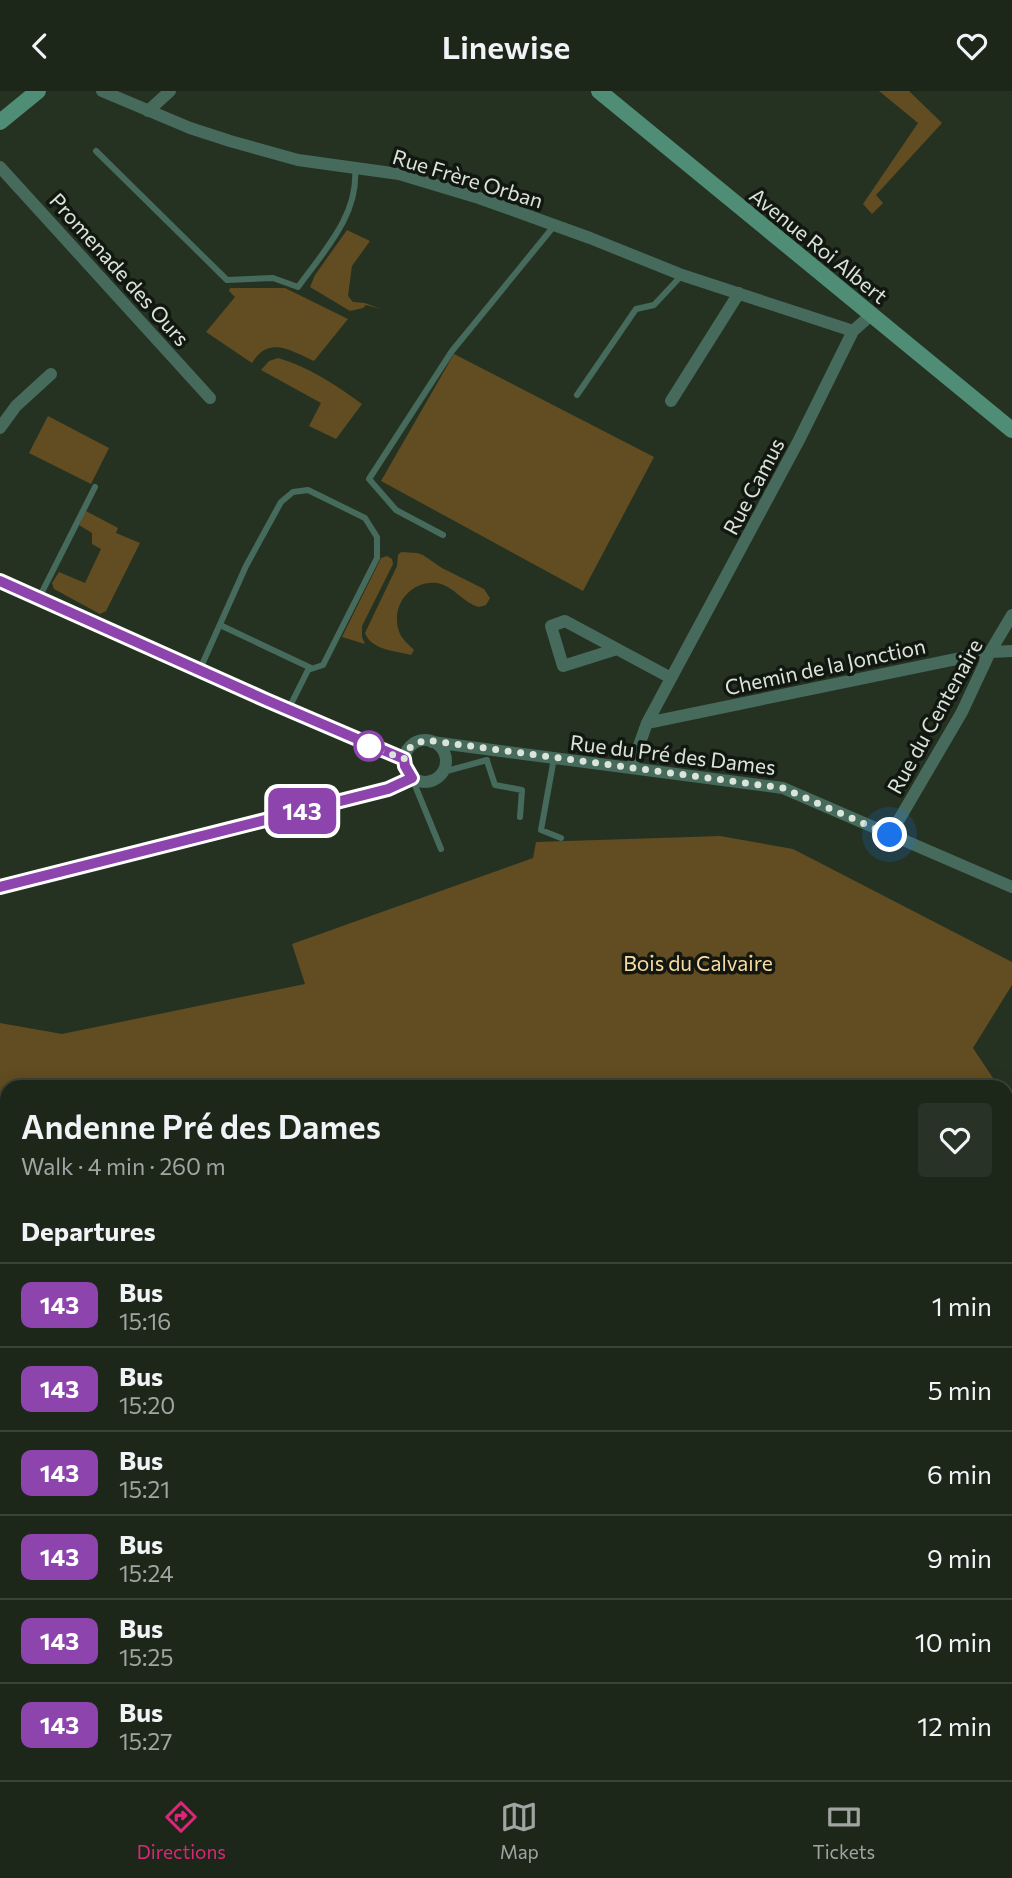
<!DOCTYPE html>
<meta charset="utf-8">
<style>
:root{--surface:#1c2619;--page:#293226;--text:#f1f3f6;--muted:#a0a5a2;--line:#3a4338;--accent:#db2777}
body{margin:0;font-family:Commissioner,sans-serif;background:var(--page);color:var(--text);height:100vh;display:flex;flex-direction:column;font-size:26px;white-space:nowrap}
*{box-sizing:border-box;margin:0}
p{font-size:23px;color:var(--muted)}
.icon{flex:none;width:38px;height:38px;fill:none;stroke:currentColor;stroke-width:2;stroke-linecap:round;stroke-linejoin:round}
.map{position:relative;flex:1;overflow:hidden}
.details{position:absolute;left:0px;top:989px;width:1013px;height:702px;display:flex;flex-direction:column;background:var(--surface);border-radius:21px 21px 0 0;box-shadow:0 4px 18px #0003,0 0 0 2px var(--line)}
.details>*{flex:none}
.badge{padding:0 14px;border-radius:10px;font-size:24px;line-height:46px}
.you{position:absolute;width:35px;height:35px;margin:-18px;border:5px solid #fff;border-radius:50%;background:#1a73e8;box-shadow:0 0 0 10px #1a73e833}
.map>.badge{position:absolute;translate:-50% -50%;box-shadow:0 0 0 4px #fff}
h2{padding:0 21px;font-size:26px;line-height:63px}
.round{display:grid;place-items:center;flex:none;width:74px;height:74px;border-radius:7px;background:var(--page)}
.headline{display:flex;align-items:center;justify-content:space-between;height:119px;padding:0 21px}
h1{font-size:33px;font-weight:600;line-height:52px}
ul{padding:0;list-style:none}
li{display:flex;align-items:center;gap:21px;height:84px;padding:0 21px;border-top:2px solid var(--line)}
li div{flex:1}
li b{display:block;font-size:26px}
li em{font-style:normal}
li .badge{min-width:77px;font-weight:700;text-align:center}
header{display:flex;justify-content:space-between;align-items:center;height:91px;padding:0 21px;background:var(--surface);font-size:32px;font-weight:600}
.menu{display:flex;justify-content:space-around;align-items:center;height:98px;border-top:2px solid var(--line);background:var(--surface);font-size:19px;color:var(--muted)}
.menu a{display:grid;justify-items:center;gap:4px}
.menu .selected{color:var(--accent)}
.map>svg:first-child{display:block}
</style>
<header><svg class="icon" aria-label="back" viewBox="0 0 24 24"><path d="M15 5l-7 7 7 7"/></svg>Linewise<svg class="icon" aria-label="heart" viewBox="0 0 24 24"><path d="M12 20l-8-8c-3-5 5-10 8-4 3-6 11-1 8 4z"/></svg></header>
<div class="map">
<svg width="1012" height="1689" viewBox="0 0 1012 1689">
<rect width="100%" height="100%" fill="#253221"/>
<path fill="#624c21" d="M879,0H909L942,32L876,104L883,112L872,123L863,113L918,32Z
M347,139L370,150L352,175L348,205L353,211L365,212L381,218L366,214L363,217L350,220L310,196L315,184Z
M230,197H285L348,228L314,270C291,260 269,244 252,272L206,241L235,206L229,200Z
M454,263L654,366L583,500L381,390Z
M278,267C309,276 336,294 362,313L336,348L309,335L321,312L261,279L269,270Z
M48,325L109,357L91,393L29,362Z
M86,420L118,437L116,442L140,452L106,520L100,523L54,498L52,492L59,481L85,492L101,458L92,453V442L79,434Z
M401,461L417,462L423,464L442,477L484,498L490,507L486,514L479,516C463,512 454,495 437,492C409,489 389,517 400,543C403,549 409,554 414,559L411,564C396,560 371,559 365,542L397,475L398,464Z
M387,465L392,468L393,473L362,535V546L365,553L342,546L381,467Z
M720,745L793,758L1012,871V894L973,957L999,996H7V1100L0,1103V932L62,943L305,893L292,853L533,767L536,751Z
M1006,1006L1012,1014V1155L1006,1162Z
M1006,1201L1012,1206V1364L1006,1370Z
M1006,1384L1012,1387V1583L1006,1609Z
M422,1684H621V1689H422Z
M689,1684H957L953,1689H686Z"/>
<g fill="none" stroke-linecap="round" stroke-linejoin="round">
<path stroke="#466b5d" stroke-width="6" d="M96,60L227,189L273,187L298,196C324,160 359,124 355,77
M577,304L636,218L654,214L682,184
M443,444L396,419L369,388L452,260L554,135
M39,507L95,396
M220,534L311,577
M200,578L246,475L281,411L293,401L308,399L365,427L377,446V467L323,574L308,579L288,619
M554,667L541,739L561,747
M487,670L495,694L522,699L520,726
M443,681L487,669
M412,687L441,758"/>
<path stroke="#466b5d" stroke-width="12" d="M102,0L190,37L230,50L298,69L399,83L479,107L590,147L682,184L853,240
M148,20L170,0
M0,76L210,307
M671,310L739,202
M0,337L16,315L51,283
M0,489L266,609L404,668
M617,558L563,575L551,535L565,530L671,587
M647,632L990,561L1012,560
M404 670a21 21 0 1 1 42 0a21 21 0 1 1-42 0Z
M432,651L783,697L1012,796
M631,677L647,632L799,349L853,240L871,224
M890,744L962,621L990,561L1012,524
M0,796L388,698L412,687
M4,1315L7,1343
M0,1568L7,1569
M1006,1623L1012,1626
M0,1658H7"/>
<path stroke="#508d77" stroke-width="16" d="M599,0L1012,339
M0,31L38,0
M0,1172H7
M232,1689V1684"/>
</g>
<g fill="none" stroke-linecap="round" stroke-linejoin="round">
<defs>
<path id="line" d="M0,490L266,609L404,668L405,675L412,687L388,698L0,796"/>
</defs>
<use href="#line" stroke="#fff" stroke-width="16"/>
<use href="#line" stroke="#8e44ad" stroke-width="10"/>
<path stroke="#dbe4d9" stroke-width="7" stroke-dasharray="0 12.6" d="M369,655L404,668L411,655L425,649L783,697L890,744"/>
</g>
<circle fill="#fff" stroke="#8e44ad" stroke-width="3.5" cx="369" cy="655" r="14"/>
<g text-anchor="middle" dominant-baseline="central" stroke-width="7" stroke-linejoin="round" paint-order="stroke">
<g font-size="21" fill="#dbe4d9" stroke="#121811">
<text transform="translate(468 87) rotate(17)">Rue Frère Orban</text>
<text transform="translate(819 154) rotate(39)">Avenue Roi Albert</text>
<text transform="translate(120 178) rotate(48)">Promenade des Ours</text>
<text transform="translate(753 395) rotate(-62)">Rue Camus</text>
<text transform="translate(825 575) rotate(-12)">Chemin de la Jonction</text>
<text transform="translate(934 625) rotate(-61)">Rue du Centenaire</text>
<text transform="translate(673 663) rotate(7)">Rue du Pré des Dames</text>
</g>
<g font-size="21" fill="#fbdaa0" stroke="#121811">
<text x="698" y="871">Bois du Calvaire</text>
</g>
</g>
</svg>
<div class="you" style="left:890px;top:744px"></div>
<b class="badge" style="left:302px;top:720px;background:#8e44ad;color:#fff">143</b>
<section class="details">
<div class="headline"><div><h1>Andenne Pré des Dames</h1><p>Walk · 4 min · 260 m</p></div><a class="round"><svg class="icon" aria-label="heart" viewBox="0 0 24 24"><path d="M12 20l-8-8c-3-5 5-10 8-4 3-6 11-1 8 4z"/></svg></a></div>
<h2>Departures</h2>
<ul>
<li><span class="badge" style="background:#8e44ad;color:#fff">143</span><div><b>Bus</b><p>15:16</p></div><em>1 min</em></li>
<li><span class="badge" style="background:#8e44ad;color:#fff">143</span><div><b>Bus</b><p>15:20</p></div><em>5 min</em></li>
<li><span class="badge" style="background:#8e44ad;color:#fff">143</span><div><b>Bus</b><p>15:21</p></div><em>6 min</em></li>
<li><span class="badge" style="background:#8e44ad;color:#fff">143</span><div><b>Bus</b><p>15:24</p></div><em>9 min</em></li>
<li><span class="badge" style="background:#8e44ad;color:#fff">143</span><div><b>Bus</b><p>15:25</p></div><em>10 min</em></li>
<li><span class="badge" style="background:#8e44ad;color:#fff">143</span><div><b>Bus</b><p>15:27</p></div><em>12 min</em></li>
</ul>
</section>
</div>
<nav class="menu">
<a class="selected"><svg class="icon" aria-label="directions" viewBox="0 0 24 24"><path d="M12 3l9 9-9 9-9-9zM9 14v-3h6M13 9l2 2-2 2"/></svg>Directions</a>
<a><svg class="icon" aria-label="map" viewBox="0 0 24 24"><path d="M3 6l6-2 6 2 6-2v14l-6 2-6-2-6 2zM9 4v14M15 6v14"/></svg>Map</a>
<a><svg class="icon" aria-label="tickets" viewBox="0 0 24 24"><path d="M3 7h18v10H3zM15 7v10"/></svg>Tickets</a>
</nav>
